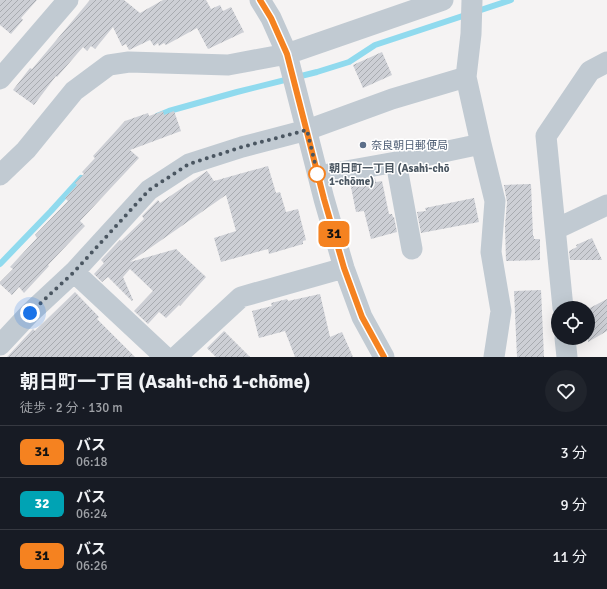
<!DOCTYPE html>
<html lang="ja">
<meta charset="utf-8">
<style>
:root{--surface:#171b24;--page:#20242c;--text:#f1f3f6;--muted:#9ea1a6;--line:#363941}
body{margin:0;font-family:Signika,"Noto Sans JP",sans-serif;background:var(--page);color:var(--text);height:100vh;display:flex;flex-direction:column;font-size:15px;white-space:nowrap}
*{box-sizing:border-box;margin:0}
p{font-size:13px;color:var(--muted)}
.icon{flex:none;width:22px;height:22px;fill:none;stroke:currentColor;stroke-width:2;stroke-linecap:round;stroke-linejoin:round}
.map{position:relative;height:357px;overflow:hidden}
.details{display:flex;flex-direction:column;background:var(--surface);flex:1}
.details>*{flex:none}
.badge{padding:0 8px;border-radius:6px;font-size:14px;line-height:26px}
.tools{position:absolute;left:551px;top:301px;display:grid;gap:8px}
.tools a{display:grid;place-items:center;width:44px;height:44px;border-radius:50%;background:var(--surface);box-shadow:0 4px 16px #0002;font-size:20px}
.you{position:absolute;width:20px;height:20px;margin:-10px;border:3px solid #fff;border-radius:50%;background:#1a73e8;box-shadow:0 0 0 6px #1a73e833}
.map>.badge{position:absolute;translate:-50% -50%;box-shadow:0 0 0 2px #fff}
.round{display:grid;place-items:center;flex:none;width:42px;height:42px;border-radius:21px;background:var(--page)}
.head{display:flex;align-items:center;justify-content:space-between;height:68px;padding:0 20px}
h1{font-size:19px;font-weight:700;line-height:30px}
ul{padding:0;list-style:none}
li{display:flex;align-items:center;gap:12px;height:52px;padding:0 20px;border-top:1px solid var(--line)}
li div{flex:1}
li b{display:block;font-size:15px}
li em{font-style:normal}
li .badge{min-width:44px;font-weight:700;text-align:center}
.map>svg:first-child{display:block}
</style>
<div class="map">
<svg width="607" height="357" viewBox="0 0 607 357">
<defs>
<pattern id="building-hatch" width="6" height="6" patternUnits="userSpaceOnUse"><rect width="6" height="6" fill="#cdcfd5"/><path d="M-1 1l2-2M0 6l6-6M5 7l2-2" fill="none" stroke="#a8abb0"/></pattern>
</defs>
<rect width="100%" height="100%" fill="#f5f3f3"/>
<g fill="none" stroke-linecap="round" stroke-linejoin="round">
<path stroke="#90daee" stroke-width="6" d="M157,116L169,111L237,92L317,72L349,62L375,45L511,0
M0,264L51,211L81,178"/>
</g>
<path fill="url(#building-hatch)" d="M0,0H37L21,18L23,20L11,34L0,25Z
M90,0H124L140,13L163,0H206L211,9L220,5L223,11L231,7L244,32L208,49L197,28L166,45L164,43L159,46L158,43L154,46L150,40L129,50L126,44L122,46L113,27L95,49L91,46L87,51L83,47L57,77L56,76L34,105L13,90L30,68L32,69Z
M382,52L392,75L363,88L353,65Z
M163,111L164,115L174,111L181,131L130,150L139,158L80,221L85,226L48,265L49,266L24,293L19,287L12,295L0,284V282L13,269L10,267L37,238L35,235L68,201L65,198L77,185L75,183L84,174L82,172L95,158L93,156L125,121L148,113L149,116Z
M268,166L276,193L280,192L286,212L298,209L306,240L303,241V244L269,254L268,249L221,262L214,238L236,231L226,195L130,262L176,249L206,277L180,306L179,305L166,318L159,312L148,324L134,311L153,291L130,269L123,277L133,300L132,301L108,277L102,282L94,274L104,263L101,260L120,240L121,241L144,219L142,216L158,200L160,203L207,171L214,181Z
M375,178L376,182L382,181L389,214H392L393,217H394L397,232L371,239L364,211L356,212L350,182Z
M531,184L533,236H534V239H540V260L506,261L505,226L507,202L504,185Z
M474,198L479,222L421,233L417,212L426,211L425,208Z
M592,238L602,260H570L569,251L577,247L576,245Z
M541,290L544,357H517L514,291Z
M75,292L99,317L97,319L135,357H7L33,329L35,331Z
M320,294L330,337L342,332L353,357H295L285,331L259,338L252,311L272,306L271,303L287,299L288,301Z
M607,299V331L588,342V309Z
M224,331L250,357H216L207,348Z"/>
<g fill="none" stroke-linecap="round" stroke-linejoin="round">
<path stroke="#c1cad2" stroke-width="21" d="M260,0L271,18L287,54L324,199L344,268L362,317L384,357
M472,0L471,34L466,77L481,144L495,201L491,252L501,311L494,357
M0,79L68,0
M396,162L412,249
M0,175L26,150L74,91L109,65L129,62L228,65L287,54L443,0
M318,176L396,162L481,144
M556,229L607,205
M74,272L165,357
M563,308L546,136L590,71L607,62
M565,338L567,357
M0,345L30,313L74,272L149,190L189,164L242,147L307,130L392,99L466,77
M176,357L241,297L344,268"/>
</g>
<g fill="none" stroke-linecap="round" stroke-linejoin="round">
<defs>
<path id="line" d="M260,0L271,18L287,54L324,199L344,268L362,317L384,357"/>
</defs>
<use href="#line" stroke="#fff" stroke-width="9"/>
<use href="#line" stroke="#f58220" stroke-width="6"/>
<path stroke="#4a5661" stroke-width="4" stroke-dasharray="0 7.2" d="M30,313L74,272L149,190L189,164L242,147L307,130L318,176L317,174"/>
</g>
<circle fill="#5c6f8a" stroke="#fff" stroke-width="1.5" cx="363" cy="145" r="4"/>
<circle fill="#fff" stroke="#f58220" stroke-width="2" cx="317" cy="174" r="8"/>
<g text-anchor="middle" dominant-baseline="central" stroke-width="3" stroke-linejoin="round" paint-order="stroke">
<g font-size="11" fill="#4e5e75" stroke="#fff" text-anchor="start">
<text x="371" y="145">奈良朝日郵便局</text>
</g>
<g font-size="11" font-weight="bold" fill="#4a5661" stroke="#fff" text-anchor="start">
<text x="329" y="168">朝日町一丁目 (Asahi-chō<tspan x="329" dy="13">1-chōme)</tspan></text>
</g>
</g>
</svg>
<div class="tools">
<a><svg class="icon" aria-label="locate" viewBox="0 0 24 24"><circle cx="12" cy="12" r="6"/><path d="M12 2v4M12 18v4M2 12h4M18 12h4"/></svg></a>
</div>
<div class="you" style="left:30px;top:313px"></div>
<b class="badge" style="left:334px;top:234px;background:#f58220;color:#111">31</b>
</div>
<section class="details">
<div class="head"><div><h1>朝日町一丁目 (Asahi-chō 1-chōme)</h1><p>徒歩 · 2 分 · 130 m</p></div><a class="round"><svg class="icon" aria-label="heart" viewBox="0 0 24 24"><path d="M12 20l-8-8c-3-5 5-10 8-4 3-6 11-1 8 4z"/></svg></a></div>
<ul>
<li><span class="badge" style="background:#f58220;color:#111">31</span><div><b>バス</b><p>06:18</p></div><em>3 分</em></li>
<li><span class="badge" style="background:#00a3b4;color:#fff">32</span><div><b>バス</b><p>06:24</p></div><em>9 分</em></li>
<li><span class="badge" style="background:#f58220;color:#111">31</span><div><b>バス</b><p>06:26</p></div><em>11 分</em></li>
</ul>
</section>
